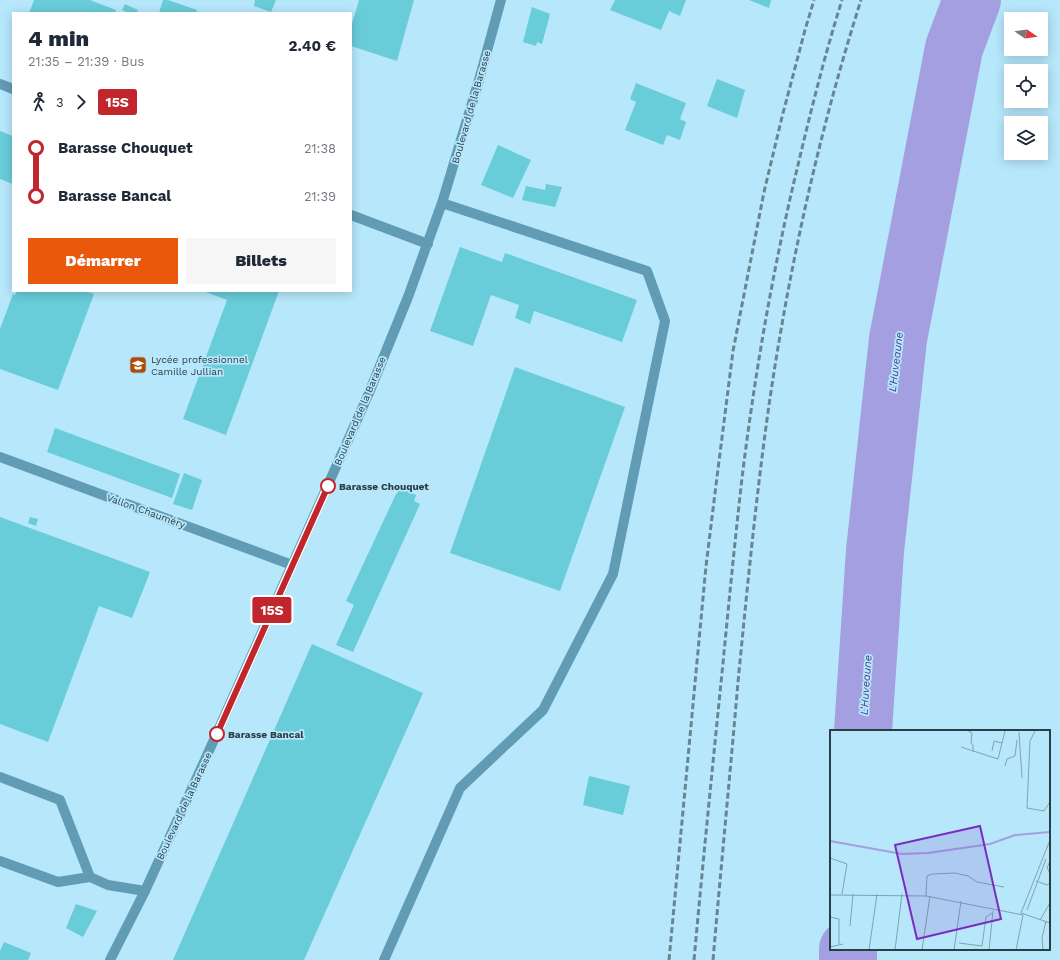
<!DOCTYPE html>
<html lang="fr">
<meta charset="utf-8">
<style>
:root{--surface:#fff;--page:#f6f6f7;--text:#1f2937;--muted:#747a83;--accent:#ea580c}
body{margin:0;font-family:"Work Sans",sans-serif;background:var(--page);color:var(--text);height:100vh;display:flex;flex-direction:column;font-size:15px;white-space:nowrap}
*{box-sizing:border-box;margin:0}
p{font-size:13px;color:var(--muted)}
.icon{flex:none;width:22px;height:22px;fill:none;stroke:currentColor;stroke-width:2;stroke-linecap:round;stroke-linejoin:round}
.map{position:relative;flex:1;overflow:hidden}
.sheet{position:absolute;left:12px;top:12px;width:340px;height:280px;display:flex;flex-direction:column;background:var(--surface);border-radius:0px;box-shadow:0 2px 10px #0003}
.sheet>*{flex:none}
.badge{padding:0 8px;border-radius:3px;font-size:14px;line-height:26px}
.needle{width:26px;rotate:103deg}
.buttons{position:absolute;left:1004px;top:12px;display:grid;gap:8px}
.buttons a{display:grid;place-items:center;width:44px;height:44px;border-radius:0px;background:var(--surface);box-shadow:0 2px 10px #0003;font-size:20px}
.map>.badge{position:absolute;translate:-50% -50%;box-shadow:0 0 0 2px #fff}
.legs{display:flex;align-items:center;gap:6px;height:44px;padding:0 16px;font-size:13px}
.legs p{margin-inline-start:auto}
.summary{display:flex;align-items:center;justify-content:space-between;height:68px;padding:0 16px}
h1{font-size:22px;font-weight:800;line-height:30px}
.action{display:flex;gap:8px;margin-top:auto;padding:8px 16px}
.action a{flex:1;height:46px;border-radius:0px;background:var(--accent);color:#fff;font-size:16px;font-weight:800;line-height:46px;text-align:center}
.action a+a{background:var(--page);color:var(--text)}
ul{padding:0 16px;list-style:none}
li{display:flex;align-items:center;gap:14px;height:48px;font-size:15px}
li i{display:grid;place-items:center;width:6px;height:100%;margin:0 5px;background:currentColor}
li i::after{content:'';width:10px;height:10px;margin:-5px;border:3px solid;border-radius:50%;background:var(--surface)}
li p{margin-inline-start:auto}
li:first-child i{background:linear-gradient(#0000 50%,currentColor 0)}
li:last-child i{background:linear-gradient(currentColor 50%,#0000 0)}
.map>svg:first-child{display:block}
</style>
<div class="map">
<svg width="1060" height="960" viewBox="0 0 1060 960">
<rect width="100%" height="100%" fill="#b7e7fb"/>
<g fill="none" stroke-linecap="round" stroke-linejoin="round">
<path stroke="#a39fe1" stroke-width="58" d="M863,731L875,551L898,339L954,48L972,0
M848,960V949"/>
</g>
<path fill="#69ccd9" d="M34,0H90L116,10L115,13H29Z
M163,0H168L197,10L196,13H159Z
M255,0H276L271,12L254,6Z
M359,0H414L397,61L351,46V27Z
M615,0H686L680,16L669,11L661,30L610,10Z
M749,0H771L769,8Z
M125,4L138,10L137,13H129L122,10Z
M532,7L550,14L542,44L537,42L536,46L523,42Z
M717,79L745,90L737,118L707,106Z
M636,83L686,103L680,119L686,122L680,140L667,135L663,145L625,130L636,102L630,99Z
M0,131L13,136V184L0,179Z
M498,145L531,160L513,198L481,185Z
M546,184L562,187L555,207L522,200L526,186L545,190Z
M460,247L502,262L505,253L637,300L622,342L534,311L530,324L515,318L519,305L491,295L473,346L430,331Z
M17,291H85L94,294L58,390L0,369V329L13,294L15,295Z
M203,291H279L226,435L183,419L227,300Z
M515,367L625,407L560,591L450,553Z
M55,428L180,474L172,498L47,452Z
M184,473L202,480L192,510L173,504Z
M400,487L416,495L414,501L420,504L353,652L336,645L354,605L346,601L396,494H397Z
M0,517L150,572L132,618L99,606L48,742L0,724Z
M30,517L38,519L36,526L28,523Z
M312,644L423,693L304,960H173Z
M589,776L630,786L623,815L583,805Z
M76,904L97,911L83,937L66,928Z
M4,942L31,953L28,960H0V951Z"/>
<g fill="none" stroke-linecap="round" stroke-linejoin="round">
<path stroke="#629cb4" stroke-width="10" d="M0,84L13,89
M351,215L428,244
M0,457L292,565
M0,777L60,800L90,877
M0,861L58,882L90,877L108,885L145,891
M110,960L145,891L204,762L369,393L408,297L442,203L479,80L501,0
M384,960L460,788L543,710L613,574L665,321L647,271L442,203"/>
<path stroke="#678693" stroke-width="3" stroke-dasharray="6 3" stroke-linecap="butt" d="M669,960L706,566L718,469L733,351L764,192L782,117L805,30L814,0
M694,960C703,861 713,762 723,663C729,601 735,540 742,478C755,373 773,268 798,165C811,110 825,54 842,0
M713,960C721,867 730,775 738,682C747,590 756,497 769,405C789,268 819,132 861,0"/>
</g>
<g fill="none" stroke-linecap="round" stroke-linejoin="round">
<defs>
<path id="line-1" d="M217,734L328,486"/>
</defs>
<use href="#line-1" stroke="#fff" stroke-width="9"/>
<use href="#line-1" stroke="#c0262c" stroke-width="6"/>
</g>
<defs>
<symbol id="school-square" viewBox="-11 -11 22 22"><rect x="-9" y="-9" width="18" height="18" rx="4" fill="#ad4b0b" stroke="#b7e7fb"/><path d="M0-5L7-2L0 1L-7-2ZM-4 1L0 2.5L4 1V4Q0 6-4 4Z" fill="#fff"/></symbol>
</defs>
<g fill-rule="evenodd">
<use href="#school-square" x="128" y="355" width="20" height="20"/>
</g>
<g fill="#fff" stroke="#c0262c" stroke-width="2">
<circle cx="328" cy="486" r="7"/>
<circle cx="217" cy="734" r="7"/>
</g>
<g text-anchor="middle" dominant-baseline="central" stroke-width="3.5" stroke-linejoin="round" paint-order="stroke">
<g font-size="10" fill="#2b3e46" stroke="#b7e7fb">
<text transform="translate(471 107) rotate(-74)">Boulevard de la Barasse</text>
<text transform="translate(360 411) rotate(-67)">Boulevard de la Barasse</text>
<text transform="translate(146 511) rotate(20)">Vallon Chauméry</text>
<text transform="translate(184 806) rotate(-65)">Boulevard de la Barasse</text>
</g>
<g font-size="10" fill="#2b3e46" stroke="#b7e7fb" text-anchor="start">
<text x="151" y="359">Lycée professionnel<tspan x="151" dy="12">Camille Jullian</tspan></text>
</g>
<g font-size="10" font-weight="bold" fill="#2b3e46" stroke="#b7e7fb" text-anchor="start">
<text x="339" y="486">Barasse Chouquet</text>
<text x="228" y="734">Barasse Bancal</text>
</g>
<g font-size="11" font-style="italic" fill="#473c8a" stroke="#b7e7fb">
<text transform="translate(896 362) rotate(-83)">L'Huveaune</text>
<text transform="translate(866 685) rotate(-86)">L'Huveaune</text>
</g>
</g>
<g transform="translate(830 730)">
<rect width="220" height="220" fill="#b7e7fb"/>
<path fill="none" stroke="#a39fe1" stroke-width="2" d="M0,111L72,124L98,123L160,114L185,105L220,102"/>
<path fill="none" stroke="#7fa3b3" stroke-width="1" d="M137,0L142,3L141,13L143,15V22M169,0H208M205,1L200,11L197,78L214,81L220,72M189,2L192,48M131,17L168,29L175,1M162,21L164,11L172,13M175,36L177,29L185,26L187,10M220,110L191,183L220,193M0,128L17,134L12,164M220,131L217,138L220,143M206,151L217,155L220,153M0,165L96,166L193,185M96,166L97,146L102,144L125,143L138,146L147,152L174,157M197,180L216,129M0,187L9,189V214M210,190L220,173M20,196L23,164M129,213L152,216L156,187L162,183M0,217L13,214M39,220L47,164M65,220L72,164M92,220L100,166M124,220L131,171M159,220L163,181M186,220L193,185M213,220L212,208L216,191"/>
<path fill="#7b2cbf" fill-opacity="0.15" stroke="#7b2cbf" stroke-width="2" d="M150,96L171,189L87,209L65,115Z"/>
<rect width="220" height="220" fill="none" stroke="#2b3e46" stroke-width="2"/>
</g>
</svg>
<div class="buttons">
<a><svg class="needle" viewBox="-14 -14 28 28"><path d="M0-13l5 13h-10z" fill="#e53935"/><path d="M0 13l5-13h-10z" fill="#747a83"/></svg></a>
<a><svg class="icon" aria-label="locate" viewBox="0 0 24 24"><circle cx="12" cy="12" r="6"/><path d="M12 2v4M12 18v4M2 12h4M18 12h4"/></svg></a>
<a><svg class="icon" aria-label="layers" viewBox="0 0 24 24"><path d="M12 4l9 5-9 5-9-5zM3 14l9 5 9-5"/></svg></a>
</div>
<b class="badge" style="left:272px;top:610px;background:#c0262c;color:#fff">15S</b>
<section class="sheet">
<div class="summary"><div><h1>4 min</h1><p>21:35 – 21:39 · Bus</p></div><b>2.40 €</b></div>
<div class="legs"><svg class="icon" aria-label="walk" viewBox="0 0 24 24"><circle cx="13" cy="4" r="2"/><path d="M13 8l-2 6 4 7M11 14l-3 7M7 12l3-4h3l4 4"/></svg>3<svg class="icon" aria-label="forward" viewBox="0 0 24 24"><path d="M9 5l7 7-7 7"/></svg><b class="badge" style="background:#c0262c;color:#fff">15S</b></div>
<ul>
<li><i style="color:#c0262c"></i><b>Barasse Chouquet</b><p>21:38</p></li>
<li><i style="color:#c0262c"></i><b>Barasse Bancal</b><p>21:39</p></li>
</ul>
<div class="action"><a>Démarrer</a><a>Billets</a></div>
</section>
</div>
